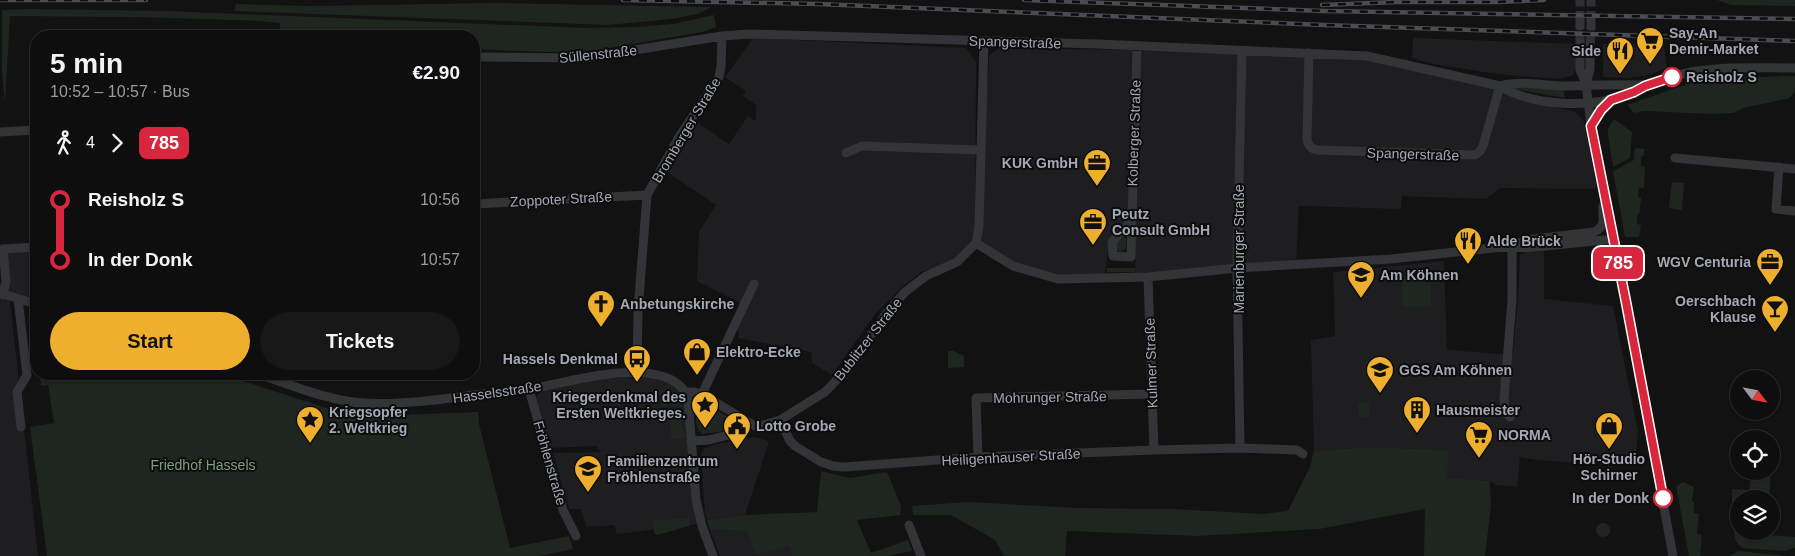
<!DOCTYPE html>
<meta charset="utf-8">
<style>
:root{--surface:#0e0e0e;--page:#171717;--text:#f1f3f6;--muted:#9b9c9e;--line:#2e2e2e;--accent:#efaf2e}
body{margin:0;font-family:Arial,sans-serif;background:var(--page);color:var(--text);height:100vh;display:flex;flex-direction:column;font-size:19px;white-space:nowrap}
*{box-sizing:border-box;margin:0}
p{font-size:16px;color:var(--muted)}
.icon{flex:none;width:28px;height:28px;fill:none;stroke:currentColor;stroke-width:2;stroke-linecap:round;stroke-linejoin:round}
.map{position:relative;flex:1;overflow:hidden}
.side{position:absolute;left:30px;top:30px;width:450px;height:350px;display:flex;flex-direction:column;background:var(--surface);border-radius:20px;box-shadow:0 1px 4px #0004,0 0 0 1px var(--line)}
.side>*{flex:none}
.badge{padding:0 10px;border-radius:8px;font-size:18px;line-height:32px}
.needle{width:32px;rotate:122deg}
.controls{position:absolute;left:1730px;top:370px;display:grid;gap:10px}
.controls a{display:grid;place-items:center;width:50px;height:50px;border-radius:50%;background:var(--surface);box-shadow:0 1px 4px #0004,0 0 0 1px var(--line);font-size:25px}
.map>.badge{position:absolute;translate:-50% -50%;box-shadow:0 0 0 2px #fff}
.legs{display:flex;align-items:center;gap:8px;height:55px;padding:0 20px;font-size:16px}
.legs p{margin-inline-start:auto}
.headline{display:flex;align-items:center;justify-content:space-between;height:85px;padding:0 20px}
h1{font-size:28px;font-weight:800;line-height:38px}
.cta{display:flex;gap:10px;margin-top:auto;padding:10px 20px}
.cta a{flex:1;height:58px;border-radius:30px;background:var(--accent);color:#111;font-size:20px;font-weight:800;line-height:58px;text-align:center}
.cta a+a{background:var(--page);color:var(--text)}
ul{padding:0 20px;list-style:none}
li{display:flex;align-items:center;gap:18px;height:60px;font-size:19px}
li i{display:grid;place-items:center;width:8px;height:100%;margin:0 6px;background:currentColor}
li i::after{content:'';width:12px;height:12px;margin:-6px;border:4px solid;border-radius:50%;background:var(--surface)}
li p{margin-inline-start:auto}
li:first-child i{background:linear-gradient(#0000 50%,currentColor 0)}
li:last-child i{background:linear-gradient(currentColor 50%,#0000 0)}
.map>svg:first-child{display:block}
</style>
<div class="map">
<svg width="1795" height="556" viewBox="0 0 1795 556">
<rect width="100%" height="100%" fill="#121213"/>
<path fill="#1e1e20" d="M753,38L966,48L976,62L975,242L956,262L921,272L901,288L876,313L832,375L812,363L811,352L738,338L739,302L697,281L699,232L716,205L664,170L694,120L729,144L748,116L756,121V105L743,96L746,91L725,77Z
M1413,38L1576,44V69L1572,76L1558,79L1497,74L1433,64L1412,58Z
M1603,44L1664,46L1667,68L1649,75L1626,78L1603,77Z
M999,48L1132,50L1128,223L1109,241L1105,276L1057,277L1012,263L979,242L989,56Z
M1141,51L1240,54L1235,266L1135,274Z
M1245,54L1368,59L1497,89L1516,98L1576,112L1584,122L1597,189L1500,188L1486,199L1402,196L1401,209L1299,206L1296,264L1238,266Z
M36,249V301L9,292L6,252Z
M1544,251V299L1613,306L1638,431L1636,458L1587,464L1537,460L1520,457L1517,487L1496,485L1490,481L1446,478L1448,450L1369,447L1314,451L1311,340L1335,336L1333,272L1444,261L1447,350L1502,354L1513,351L1518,299L1520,254Z
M0,298L10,301L38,556H0Z
M639,377L655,379L671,384L681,390L684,395L698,524L617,534L614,525L587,527L581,509H569L553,453L601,452L596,446L548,448L535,400L541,389L583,380Z
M756,437L769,442L745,515L707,520L705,514L701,454L704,448L720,443Z
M710,530L748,531L790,546L792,556H720Z"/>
<path fill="#1e261f" d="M1717,0H1795V6L1731,5Z
M495,3L711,7L698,14L672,19L608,25L234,11L236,4L308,6Z
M27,9L166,11L587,28L638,27L673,24L714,15L716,27L702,32L592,51L547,52L474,49V36H279L280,23L260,21L135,17L10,16L5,102L2,73V10Z
M1795,76V91L1790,98L1743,108L1733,113L1714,114L1644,111L1634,113L1627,105L1696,81L1725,78Z
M1513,87L1563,89L1565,98L1514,89Z
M1614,119L1632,132L1630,158L1613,167L1608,134V129Z
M1635,148L1644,149V156L1641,157V166L1645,167L1644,188H1639L1638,197L1641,198V200L1639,214L1637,215V224L1641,225L1639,237H1625L1613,171L1634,160Z
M1672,182L1684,183L1682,210L1669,208Z
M1124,236L1126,239V248L1121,252L1116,250V244Z
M1107,268H1135V272H1107Z
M1431,277V306L1402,307L1401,279Z
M948,351H953L964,356V367L948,368Z
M40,374H147L148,376L164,374H221L333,410L370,416L478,412L479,424L510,548L569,536L573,549L540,556H47L30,427L54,423L48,385L41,386Z
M652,388C666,391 673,392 680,405L663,406V401H654Z
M1358,403H1369V417H1359Z
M703,404H707L733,420C732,433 714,432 703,434C694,430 693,410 703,404Z
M680,408L684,438L671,439V409Z
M1369,447L1449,450L1447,478L1490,481L1491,505L1485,556H1424L1425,509L1319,529L1196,536L1067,531L1065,556H1004L995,540L951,515H913L912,506L967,502L1078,508L1173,509L1262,514L1288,511L1309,469L1314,451Z
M821,471L850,478L887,472L901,506L900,515L857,520L871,553L908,540L912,551L888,556H792L789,546L756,555L747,531L710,530L707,520L745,515L817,512Z
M1751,471H1771L1769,499H1739V505L1732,504V489L1749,490Z
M1683,482L1694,487L1692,501L1694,502V513L1699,514L1697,534L1702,535L1700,555L1704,556H1689L1676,486Z
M1736,512H1739V531H1767V535L1795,537V548L1784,551L1743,548C1730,541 1735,524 1736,512Z
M687,518L690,519L689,526L657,535L654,533L653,521Z
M1596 530a7 7 0 1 1 14 0a7 7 0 1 1-14 0Z
M1738,551L1788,556H1730Z"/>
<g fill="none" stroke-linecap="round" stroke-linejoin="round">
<path stroke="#2f3033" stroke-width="9" stroke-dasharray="9 4.5" stroke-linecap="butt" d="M1580,20V0
M1591,20V0
M1580,43V26
M1590,44L1591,26"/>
<path stroke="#333438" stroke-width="9" d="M1580,26V20
M1591,26V20
M1580,43V70L1586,84L1591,126L1628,313L1673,556
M1309,53L1307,139C1308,146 1311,149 1318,150L1475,155L1480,151L1483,146L1500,86
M474,57L585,58L722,36L749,34L1098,44L1367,56L1500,86C1534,107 1590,108 1627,95C1634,93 1640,88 1647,85C1661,79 1677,75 1691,72C1725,66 1761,68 1795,68
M1586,84L1590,69V44
M1500,86C1522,80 1544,86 1566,86C1593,85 1618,84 1644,85
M1591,126L1601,110L1611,100
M0,132L36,130
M846,153L862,146L980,150
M1675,158L1795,169
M1779,167L1776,209L1795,211
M474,204L647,195
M1132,220L1131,257L1113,256L1112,242L1132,220L1137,46
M976,243L1013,266L1058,279L1148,277L1237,268L1391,259L1512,246L1526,248L1614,239
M1512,246L1525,240L1594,232C1607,226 1602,218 1603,206
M1148,277L1154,450
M0,293L36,304
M3,295L6,281L3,249L36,247
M18,299L27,375L17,392L21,427
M637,373L638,311L647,195L679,137L719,77L721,67L722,36
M258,374C289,384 332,402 364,403C400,405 437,400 473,395C492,393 511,392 530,389C568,382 607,370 646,373C663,375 683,381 688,399L696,500L702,526L713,556
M529,389L563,510L576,536
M687,392H693L702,394L755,426L764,425L780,420L790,441L795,446L821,462L833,466L844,467L978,457L1154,450L1240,448L1297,450L1303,454
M702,394L754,284
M1510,417L1505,411L1504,399L1512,300V246
M780,420L825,392L846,370L888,311L905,292L926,276L957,262L976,243L979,226L984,41
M691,441L709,440L732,434L742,419
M1240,448L1237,268L1242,51
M978,457L976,398L1152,394
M909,525L921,556"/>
<defs>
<path id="rail" d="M0,0H146
M623,0L818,4L1324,25L1795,41
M1024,0L1324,11L1795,19
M1322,5L1396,2H1497L1544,0"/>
</defs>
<use href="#rail" stroke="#4a4c51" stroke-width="4.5"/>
<use href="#rail" stroke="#0d0d0e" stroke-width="2.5" stroke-dasharray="8" stroke-linecap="butt"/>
</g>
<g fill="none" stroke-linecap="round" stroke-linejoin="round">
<defs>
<path id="line-1" d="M1663,498L1626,302L1591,126L1601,110L1611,100L1634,92L1645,86L1672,77"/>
</defs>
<use href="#line-1" stroke="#fff" stroke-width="11"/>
<use href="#line-1" stroke="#d7263d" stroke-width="8"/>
</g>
<defs>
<symbol id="supermarket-pin" viewBox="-11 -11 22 30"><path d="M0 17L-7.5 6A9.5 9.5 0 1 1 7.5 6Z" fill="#efaf2e" stroke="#0d0d0e"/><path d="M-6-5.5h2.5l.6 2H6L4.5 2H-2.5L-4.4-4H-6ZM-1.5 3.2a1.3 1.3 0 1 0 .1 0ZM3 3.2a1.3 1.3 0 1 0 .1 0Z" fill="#111"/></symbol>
<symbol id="restaurant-pin" viewBox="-11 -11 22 30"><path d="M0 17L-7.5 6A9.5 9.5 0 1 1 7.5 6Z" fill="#efaf2e" stroke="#0d0d0e"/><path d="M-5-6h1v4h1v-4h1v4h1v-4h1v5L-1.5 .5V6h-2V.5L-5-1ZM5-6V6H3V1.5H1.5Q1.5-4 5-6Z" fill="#111"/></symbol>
<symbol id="office-pin" viewBox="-11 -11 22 30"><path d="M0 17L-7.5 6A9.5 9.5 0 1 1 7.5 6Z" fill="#efaf2e" stroke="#0d0d0e"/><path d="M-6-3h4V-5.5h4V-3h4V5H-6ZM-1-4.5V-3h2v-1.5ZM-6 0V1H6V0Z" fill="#111"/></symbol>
<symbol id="school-pin" viewBox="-11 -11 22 30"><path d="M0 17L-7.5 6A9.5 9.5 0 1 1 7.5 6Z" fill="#efaf2e" stroke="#0d0d0e"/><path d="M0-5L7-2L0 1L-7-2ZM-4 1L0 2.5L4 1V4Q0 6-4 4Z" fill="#111"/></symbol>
<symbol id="church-pin" viewBox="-11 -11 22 30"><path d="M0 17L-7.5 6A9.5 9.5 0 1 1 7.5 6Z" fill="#efaf2e" stroke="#0d0d0e"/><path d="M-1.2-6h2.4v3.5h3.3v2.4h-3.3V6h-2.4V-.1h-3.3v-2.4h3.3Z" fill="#111"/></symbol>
<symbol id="bar-pin" viewBox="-11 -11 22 30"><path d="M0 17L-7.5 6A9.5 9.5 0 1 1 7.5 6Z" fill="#efaf2e" stroke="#0d0d0e"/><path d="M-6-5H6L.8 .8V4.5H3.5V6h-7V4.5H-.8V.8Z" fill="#111"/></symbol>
<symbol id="shop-pin" viewBox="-11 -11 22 30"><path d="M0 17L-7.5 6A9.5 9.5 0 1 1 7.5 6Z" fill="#efaf2e" stroke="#0d0d0e"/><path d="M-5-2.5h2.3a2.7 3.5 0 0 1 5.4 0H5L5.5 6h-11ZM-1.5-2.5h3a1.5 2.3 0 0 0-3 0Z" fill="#111"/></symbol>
<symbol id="bus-pin" viewBox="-11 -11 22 30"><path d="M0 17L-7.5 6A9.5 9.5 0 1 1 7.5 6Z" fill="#efaf2e" stroke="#0d0d0e"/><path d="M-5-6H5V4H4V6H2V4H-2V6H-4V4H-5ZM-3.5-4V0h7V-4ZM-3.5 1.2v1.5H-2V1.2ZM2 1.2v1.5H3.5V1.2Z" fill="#111"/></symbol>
<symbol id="sight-pin" viewBox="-11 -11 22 30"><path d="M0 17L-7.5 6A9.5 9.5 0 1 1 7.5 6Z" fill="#efaf2e" stroke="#0d0d0e"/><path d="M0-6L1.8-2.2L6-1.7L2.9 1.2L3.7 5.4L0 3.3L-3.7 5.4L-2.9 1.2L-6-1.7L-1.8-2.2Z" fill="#111"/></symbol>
<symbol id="building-pin" viewBox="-11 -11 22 30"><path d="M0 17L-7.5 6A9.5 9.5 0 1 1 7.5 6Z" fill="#efaf2e" stroke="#0d0d0e"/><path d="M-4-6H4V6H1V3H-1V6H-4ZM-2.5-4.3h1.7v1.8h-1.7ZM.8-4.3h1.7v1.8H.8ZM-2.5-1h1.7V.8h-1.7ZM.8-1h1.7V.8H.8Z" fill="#111"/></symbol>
<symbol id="civic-pin" viewBox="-11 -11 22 30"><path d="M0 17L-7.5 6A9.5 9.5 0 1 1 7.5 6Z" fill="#efaf2e" stroke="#0d0d0e"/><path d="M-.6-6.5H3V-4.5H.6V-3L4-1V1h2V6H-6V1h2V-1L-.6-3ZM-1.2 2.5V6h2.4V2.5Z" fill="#111"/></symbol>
</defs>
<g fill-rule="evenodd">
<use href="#supermarket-pin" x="1634" y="25" width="32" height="43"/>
<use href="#restaurant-pin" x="1604" y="35" width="32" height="43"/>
<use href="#office-pin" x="1081" y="147" width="32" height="43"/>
<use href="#office-pin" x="1077" y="206" width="32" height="43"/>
<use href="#restaurant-pin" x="1452" y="225" width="32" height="43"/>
<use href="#office-pin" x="1754" y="246" width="32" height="43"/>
<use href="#school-pin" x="1345" y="259" width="32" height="43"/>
<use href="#church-pin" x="585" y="288" width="32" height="43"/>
<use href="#bar-pin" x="1759" y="293" width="32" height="43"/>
<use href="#shop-pin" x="681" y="336" width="32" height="43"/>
<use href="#bus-pin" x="621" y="343" width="32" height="43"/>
<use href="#school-pin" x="1364" y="354" width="32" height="43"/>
<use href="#sight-pin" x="689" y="389" width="32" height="43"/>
<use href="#building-pin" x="1401" y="394" width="32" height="43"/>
<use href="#sight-pin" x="294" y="404" width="32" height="43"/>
<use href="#civic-pin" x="721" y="410" width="32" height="43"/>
<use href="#shop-pin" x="1593" y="410" width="32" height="43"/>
<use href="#supermarket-pin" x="1463" y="419" width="32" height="43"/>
<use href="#school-pin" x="572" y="453" width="32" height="43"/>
</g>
<g fill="#fff" stroke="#d7263d" stroke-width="2.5">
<circle cx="1672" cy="77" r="9"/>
<circle cx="1663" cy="498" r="9"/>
</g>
<g text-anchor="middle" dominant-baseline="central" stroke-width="4" stroke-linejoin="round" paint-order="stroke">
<g font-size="14" font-weight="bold" fill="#a3a8b4" stroke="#0d0d0e" text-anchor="start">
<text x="1669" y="33">Say-An<tspan x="1669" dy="16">Demir-Market</tspan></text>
<text x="1601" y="51" text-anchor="end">Side</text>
<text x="1078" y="163" text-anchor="end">KUK GmbH</text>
<text x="1112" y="214">Peutz<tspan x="1112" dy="16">Consult GmbH</tspan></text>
<text x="1487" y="241">Alde Brück</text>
<text x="1751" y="262" text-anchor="end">WGV Centuria</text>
<text x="1380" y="275">Am Köhnen</text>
<text x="1756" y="301" text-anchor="end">Oerschbach<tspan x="1756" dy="16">Klause</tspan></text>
<text x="620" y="304">Anbetungskirche</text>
<text x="716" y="352">Elektro-Ecke</text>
<text x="618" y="359" text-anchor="end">Hassels Denkmal</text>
<text x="1399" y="370">GGS Am Köhnen</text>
<text x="686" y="397" text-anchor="end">Kriegerdenkmal des<tspan x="686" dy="16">Ersten Weltkrieges.</tspan></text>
<text x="1436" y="410">Hausmeister</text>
<text x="329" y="412">Kriegsopfer<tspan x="329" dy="16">2. Weltkrieg</tspan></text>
<text x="756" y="426">Lotto Grobe</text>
<text x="1498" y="435">NORMA</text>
<text x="1609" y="459" text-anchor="middle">Hör-Studio<tspan x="1609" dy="16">Schirner</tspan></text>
<text x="607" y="461">Familienzentrum<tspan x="607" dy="16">Fröhlenstraße</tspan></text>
</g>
<g font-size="14" fill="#a3a8b4" stroke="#0d0d0e">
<text transform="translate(1015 42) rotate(2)">Spangerstraße</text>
<text transform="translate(598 54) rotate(-6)">Süllenstraße</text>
<text transform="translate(686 130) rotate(-59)">Bromberger Straße</text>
<text transform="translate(1134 133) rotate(-88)">Kolberger Straße</text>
<text transform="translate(1413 154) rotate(2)">Spangerstraße</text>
<text transform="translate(561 199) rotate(-3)">Zoppoter Straße</text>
<text transform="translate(1239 249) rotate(-90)">Marienburger Straße</text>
<text transform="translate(868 339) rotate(-52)">Bublitzer Straße</text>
<text transform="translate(1151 363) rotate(-92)">Kulmer Straße</text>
<text transform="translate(497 392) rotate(-8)">Hasselsstraße</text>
<text transform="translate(1050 397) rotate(-1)">Mohrunger Straße</text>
<text transform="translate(1011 457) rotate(-3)">Heiligenhauser Straße</text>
<text transform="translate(550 463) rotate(74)">Fröhlenstraße</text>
</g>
<g font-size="14" font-weight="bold" fill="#a3a8b4" stroke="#0d0d0e" text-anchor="start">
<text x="1686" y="77">Reisholz S</text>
<text x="1649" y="498" text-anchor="end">In der Donk</text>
</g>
<g font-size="14" fill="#7a9f7d" stroke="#0d0d0e">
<text x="203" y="465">Friedhof Hassels</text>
</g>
</g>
</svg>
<div class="controls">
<a><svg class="needle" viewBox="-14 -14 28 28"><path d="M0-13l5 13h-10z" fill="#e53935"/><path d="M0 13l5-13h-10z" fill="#9b9c9e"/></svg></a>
<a><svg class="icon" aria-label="locate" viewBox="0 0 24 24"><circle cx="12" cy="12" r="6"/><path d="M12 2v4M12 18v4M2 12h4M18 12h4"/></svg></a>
<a><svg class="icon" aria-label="layers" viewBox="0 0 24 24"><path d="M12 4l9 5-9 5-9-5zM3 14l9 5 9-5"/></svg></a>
</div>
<b class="badge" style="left:1618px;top:263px;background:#d7263d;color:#fff">785</b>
<section class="side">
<div class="headline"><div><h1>5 min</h1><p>10:52 – 10:57 · Bus</p></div><b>€2.90</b></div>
<div class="legs"><svg class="icon" aria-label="walk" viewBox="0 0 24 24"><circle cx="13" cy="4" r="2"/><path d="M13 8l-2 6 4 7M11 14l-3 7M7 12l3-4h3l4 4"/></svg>4<svg class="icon" aria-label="forward" viewBox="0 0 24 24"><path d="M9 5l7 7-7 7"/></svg><b class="badge" style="background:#d7263d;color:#fff">785</b></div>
<ul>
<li><i style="color:#d7263d"></i><b>Reisholz S</b><p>10:56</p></li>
<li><i style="color:#d7263d"></i><b>In der Donk</b><p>10:57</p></li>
</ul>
<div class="cta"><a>Start</a><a>Tickets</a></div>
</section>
</div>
